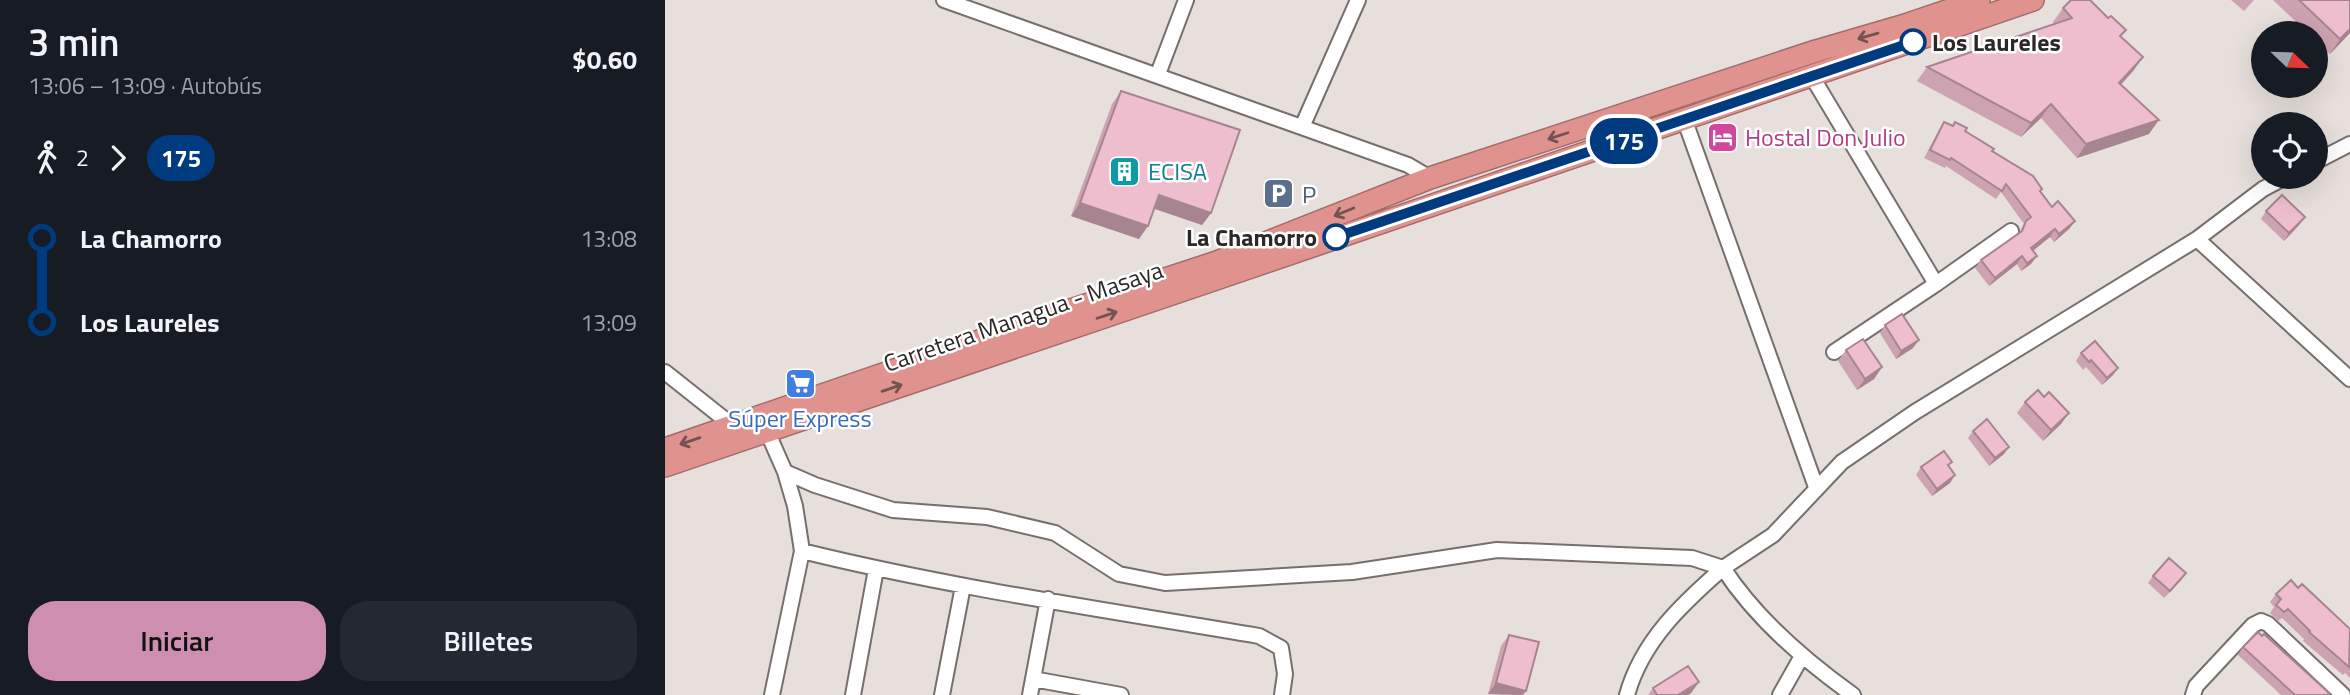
<!DOCTYPE html>
<html lang="es">
<meta charset="utf-8">
<style>
:root{--surface:#171b24;--page:#242831;--text:#f1f3f6;--muted:#9ea1a6;--accent:#cd8eaf}
body{margin:0;font-family:"Titillium Web",sans-serif;background:var(--page);color:var(--text);height:100vh;display:flex;flex-direction:column;font-size:26px;white-space:nowrap}
*{box-sizing:border-box;margin:0}
p{font-size:23px;color:var(--muted)}
.icon{flex:none;width:38px;height:38px;fill:none;stroke:currentColor;stroke-width:2;stroke-linecap:round;stroke-linejoin:round}
.map{position:relative;flex:1;overflow:hidden}
.details{display:flex;flex-direction:column;background:var(--surface);width:665px}
.details>*{flex:none}
.badge{padding:0 14px;border-radius:23px;font-size:24px;line-height:46px}
.needle{width:46px;rotate:113deg}
.controls{position:absolute;left:1586px;top:21px;display:grid;gap:14px}
.controls a{display:grid;place-items:center;width:77px;height:77px;border-radius:50%;background:var(--surface);box-shadow:0 7px 28px #0002;font-size:35px}
.map>.badge{position:absolute;translate:-50% -50%;box-shadow:0 0 0 4px #fff}
.legs{display:flex;align-items:center;gap:10px;height:77px;padding:0 28px;font-size:23px}
.legs p{margin-inline-start:auto}
.head{display:flex;align-items:center;justify-content:space-between;height:119px;padding:0 28px}
h1{font-size:38px;font-weight:600;line-height:52px}
.cta{display:flex;gap:14px;margin-top:auto;padding:14px 28px}
.cta a{flex:1;height:80px;border-radius:28px;background:var(--accent);color:#111;font-size:28px;font-weight:600;line-height:80px;text-align:center}
.cta a+a{background:var(--page);color:var(--text)}
ul{padding:0 28px;list-style:none}
li{display:flex;align-items:center;gap:24px;height:84px;font-size:26px}
li i{display:grid;place-items:center;width:10px;height:100%;margin:0 9px;background:currentColor}
li i::after{content:'';width:18px;height:18px;margin:-9px;border:5px solid;border-radius:50%;background:var(--surface)}
li p{margin-inline-start:auto}
li:first-child i{background:linear-gradient(#0000 50%,currentColor 0)}
li:last-child i{background:linear-gradient(currentColor 50%,#0000 0)}
main{display:flex;flex:1;min-height:0}
.map>svg:first-child{display:block}
</style>
<main>
<section class="details">
<div class="head"><div><h1>3 min</h1><p>13:06 – 13:09 · Autobús</p></div><b>$0.60</b></div>
<div class="legs"><svg class="icon" aria-label="walk" viewBox="0 0 24 24"><circle cx="13" cy="4" r="2"/><path d="M13 8l-2 6 4 7M11 14l-3 7M7 12l3-4h3l4 4"/></svg>2<svg class="icon" aria-label="forward" viewBox="0 0 24 24"><path d="M9 5l7 7-7 7"/></svg><b class="badge" style="background:#003b80;color:#fff">175</b></div>
<ul>
<li><i style="color:#003b80"></i><b>La Chamorro</b><p>13:08</p></li>
<li><i style="color:#003b80"></i><b>Los Laureles</b><p>13:09</p></li>
</ul>
<div class="cta"><a>Iniciar</a><a>Billetes</a></div>
</section>
<div class="map">
<svg width="1685" height="695" viewBox="0 0 1685 695">
<rect width="100%" height="100%" fill="#e7dfdb"/>
<g fill="none" stroke-linecap="round" stroke-linejoin="round">
<defs>
<path id="minor" d="M279,0L743,165L765,178
M493,74L521,0
M1146,75L1271,284L1169,352
M1020,121L1151,487
M637,127L693,0
M1650,162L1685,144
M1532,239L1685,379
M1271,284L1346,231
M0,372L68,426
M102,431L120,472L130,506L137,551L107,695
M120,472L150,485L228,510L322,517L390,533L454,574L500,583L687,572L832,550L1027,558L1058,568L1108,535L1177,462L1250,412L1532,239L1598,189L1621,177
M137,551C287,588 442,610 594,636L616,648L620,674L617,695
M368,679L456,695
M188,695L211,569
M277,695L298,586
M365,695L383,599
M962,695C977,641 1017,604 1058,568C1091,619 1139,660 1188,695
M1115,695L1137,656
M1528,695L1531,686L1588,625L1596,621L1603,624L1678,695"/>
<path id="highway" d="M0,449L375,320L552,262L765,178L1151,51L1240,25L1314,0
M0,466C456,311 913,157 1368,0"/>
</defs>
<use href="#minor" stroke="#776f6c" stroke-width="18"/>
<use href="#highway" stroke="#a16d6b" stroke-width="24"/>
<use href="#minor" stroke="#fff" stroke-width="14"/>
<use href="#highway" stroke="#e0928f" stroke-width="21"/>
</g>
<path fill="#cea3b1" d="M1566,0H1589L1579,11Z
M1608,0H1685V33L1665,54L1650,40V33H1643Z
M1398,8L1443,18L1461,30L1456,36L1478,57L1468,71L1456,85L1484,134L1412,158L1376,118L1356,137L1252,81L1262,67L1389,24L1388,22Z
M456,91L546,213L537,225L489,209L474,239L406,216L447,104Z
M1279,122L1287,126L1290,122L1300,131L1377,189L1375,192L1387,207L1410,221L1404,229L1389,242L1385,237L1368,251L1366,264L1356,271L1352,264L1324,286L1310,268L1316,260L1354,233L1359,224L1336,192L1331,199L1281,166L1280,168L1259,158L1274,130Z
M1601,211L1635,224L1619,241L1596,219Z
M1220,325L1248,348L1231,359L1215,333Z
M1181,350L1217,367L1209,379L1192,390L1173,361Z
M1416,353L1453,368L1448,375L1437,385L1421,367L1418,370L1411,361Z
M1360,402L1396,424L1378,441L1352,413Z
M1308,431L1339,454L1324,466L1303,438Z
M1284,466L1285,483L1267,496L1251,475L1256,467Z
M1488,576L1516,580L1499,598L1483,583Z
M1633,588L1685,629V678L1680,673L1678,675L1638,641L1639,639L1617,618L1613,621L1605,613L1609,607L1605,602L1611,594Z
M844,635L858,695L823,694L836,646Z
M1597,636L1662,695H1616L1573,655L1578,647Z
M1034,682L1026,693L1023,695H983L988,688Z"/>
<path fill="#a78590" d="M1685,29V33L1665,54L1675,39Z
M1478,57L1468,71L1444,97L1454,83Z
M1386,104L1376,118L1356,137L1366,123Z
M1494,120L1484,134L1412,158L1421,144Z
M494,195L546,213L537,225L485,207Z
M415,203L483,226L474,239L406,216Z
M1640,217L1635,224L1619,241L1624,233Z
M1410,221L1404,229L1389,242L1394,234Z
M1390,229L1385,237L1361,256L1366,248Z
M1357,256L1352,264L1324,286L1330,278Z
M1372,256L1366,264L1356,271L1362,263Z
M1254,340L1248,348L1231,359L1236,351Z
M1217,367L1209,379L1192,390L1200,379Z
M1453,368L1448,375L1437,385L1442,378Z
M1404,413L1396,424L1378,441L1386,430Z
M1344,447L1339,454L1324,466L1330,458Z
M1290,475L1285,483L1267,496L1272,489Z
M1521,573L1516,580L1499,598L1505,591Z
M1034,682L1026,693L1023,695H1013Z
M831,683L861,691L858,695L823,694Z"/>
<path fill="#efbece" stroke="#a78590" stroke-width="2" d="M1406,0H1425L1443,18L1446,16L1461,30L1455,36L1478,57L1454,83L1494,120L1421,144L1386,104L1366,123L1262,67L1407,18L1398,8Z
M1634,0H1685V29L1675,39Z
M456,91L575,130L546,213L494,195L483,226L415,203Z
M1279,122L1288,126L1290,122L1302,128L1300,131L1329,149L1327,151L1368,176L1377,189L1375,191L1387,207L1393,201L1410,221L1394,234L1390,229L1366,248L1372,256L1362,263L1357,256L1330,278L1316,260L1357,231L1361,221L1366,217L1341,184L1337,191L1286,158L1285,160L1265,150Z
M1617,195L1640,217L1624,233L1601,211Z
M1237,314L1254,340L1236,351L1220,325Z
M1198,339L1217,367L1200,379L1181,350Z
M1430,341L1453,368L1442,378L1426,360L1424,362L1416,353Z
M1373,390L1379,397L1384,392L1404,413L1386,430L1360,402Z
M1322,419L1344,447L1330,458L1308,431Z
M1279,451L1287,462L1283,465L1290,475L1272,489L1256,467Z
M1504,558L1521,573L1505,591L1488,576Z
M1626,580L1633,588L1637,584L1685,629L1684,667L1644,632L1645,631L1623,609L1619,612L1611,605L1616,599L1611,594Z
M1593,632L1597,636L1599,634L1664,693L1662,695H1630L1578,647Z
M844,635L874,642L861,691L831,683Z
M1023,666L1034,682L1013,695H992L988,688Z"/>
<defs><path id="oneway-shaft" d="M-6 0H5M1.5-3L5.5 0L1.5 3" fill="none" stroke-width="1.6" stroke-linecap="round" stroke-linejoin="round" transform="scale(1.75)"/></defs>
<g stroke="#735251">
<use href="#oneway-shaft" transform="translate(1203 36) rotate(164)"/>
<use href="#oneway-shaft" transform="translate(893 136) rotate(162)"/>
<use href="#oneway-shaft" transform="translate(679 212) rotate(158)"/>
<use href="#oneway-shaft" transform="translate(442 315) rotate(-18)"/>
<use href="#oneway-shaft" transform="translate(227 388) rotate(-19)"/>
<use href="#oneway-shaft" transform="translate(25 441) rotate(161)"/>
</g>
<g fill="none" stroke-linecap="round" stroke-linejoin="round">
<defs>
<path id="line-1" d="M671,237L1248,42"/>
</defs>
<use href="#line-1" stroke="#fff" stroke-width="16"/>
<use href="#line-1" stroke="#003b80" stroke-width="10"/>
</g>
<defs>
<symbol id="hotel-square" viewBox="-11 -11 22 22"><rect x="-9" y="-9" width="18" height="18" rx="4" fill="#d1479c" stroke="#fff"/><path d="M-6-4.5h1.5V1H6V5H4.5V3h-9V5H-6ZM-4 0a1.8 1.8 0 1 1 3.6 0ZM.5 0V-2.5h3Q6-2.5 6 0Z" fill="#fff"/></symbol>
<symbol id="building-square" viewBox="-11 -11 22 22"><rect x="-9" y="-9" width="18" height="18" rx="4" fill="#0f9aa8" stroke="#fff"/><path d="M-4-6H4V6H1V3H-1V6H-4ZM-2.5-4.3h1.7v1.8h-1.7ZM.8-4.3h1.7v1.8H.8ZM-2.5-1h1.7V.8h-1.7ZM.8-1h1.7V.8H.8Z" fill="#fff"/></symbol>
<symbol id="parking-square" viewBox="-11 -11 22 22"><rect x="-9" y="-9" width="18" height="18" rx="4" fill="#5c6f8a" stroke="#fff"/><path d="M-3.5-5.5H1a3.5 3.5 0 0 1 0 7H-1V5.5H-3.5ZM-1-3.4V-.6H.8a1.4 1.4 0 0 0 0-2.8Z" fill="#fff"/></symbol>
<symbol id="supermarket-square" viewBox="-11 -11 22 22"><rect x="-9" y="-9" width="18" height="18" rx="4" fill="#3f7fe0" stroke="#fff"/><path d="M-6-5.5h2.5l.6 2H6L4.5 2H-2.5L-4.4-4H-6ZM-1.5 3.2a1.3 1.3 0 1 0 .1 0ZM3 3.2a1.3 1.3 0 1 0 .1 0Z" fill="#fff"/></symbol>
</defs>
<g fill-rule="evenodd">
<use href="#hotel-square" x="1040" y="120" width="35" height="35"/>
<use href="#building-square" x="442" y="154" width="35" height="35"/>
<use href="#parking-square" x="596" y="176" width="35" height="35"/>
<use href="#supermarket-square" x="118" y="366" width="35" height="35"/>
</g>
<g fill="#fff" stroke="#003b80" stroke-width="3.5">
<circle cx="1248" cy="42" r="12"/>
<circle cx="671" cy="237" r="12"/>
</g>
<g text-anchor="middle" dominant-baseline="central" stroke-width="5" stroke-linejoin="round" paint-order="stroke">
<g font-size="24" font-weight="bold" fill="#2b2827" stroke="#fff" text-anchor="start">
<text x="1267" y="42">Los Laureles</text>
<text x="652" y="237" text-anchor="end">La Chamorro</text>
</g>
<g font-size="24" fill="#b23c85" stroke="#fff" text-anchor="start">
<text x="1080" y="137">Hostal Don Julio</text>
</g>
<g font-size="24" fill="#0d838f" stroke="#fff" text-anchor="start">
<text x="483" y="171">ECISA</text>
</g>
<g font-size="24" fill="#4e5e75" stroke="#fff" text-anchor="start">
<text x="637" y="194">P</text>
</g>
<g font-size="24" fill="#2b2827" stroke="#fff">
<text transform="translate(358 316) rotate(-19)">Carretera Managua - Masaya</text>
</g>
<g font-size="24" fill="#366cbe" stroke="#fff">
<text x="135" y="418">Súper Express</text>
</g>
</g>
</svg>
<div class="controls">
<a><svg class="needle" viewBox="-14 -14 28 28"><path d="M0-13l5 13h-10z" fill="#e53935"/><path d="M0 13l5-13h-10z" fill="#9ea1a6"/></svg></a>
<a><svg class="icon" aria-label="locate" viewBox="0 0 24 24"><circle cx="12" cy="12" r="6"/><path d="M12 2v4M12 18v4M2 12h4M18 12h4"/></svg></a>
</div>
<b class="badge" style="left:959px;top:141px;background:#003b80;color:#fff">175</b>
</div>
</main>
